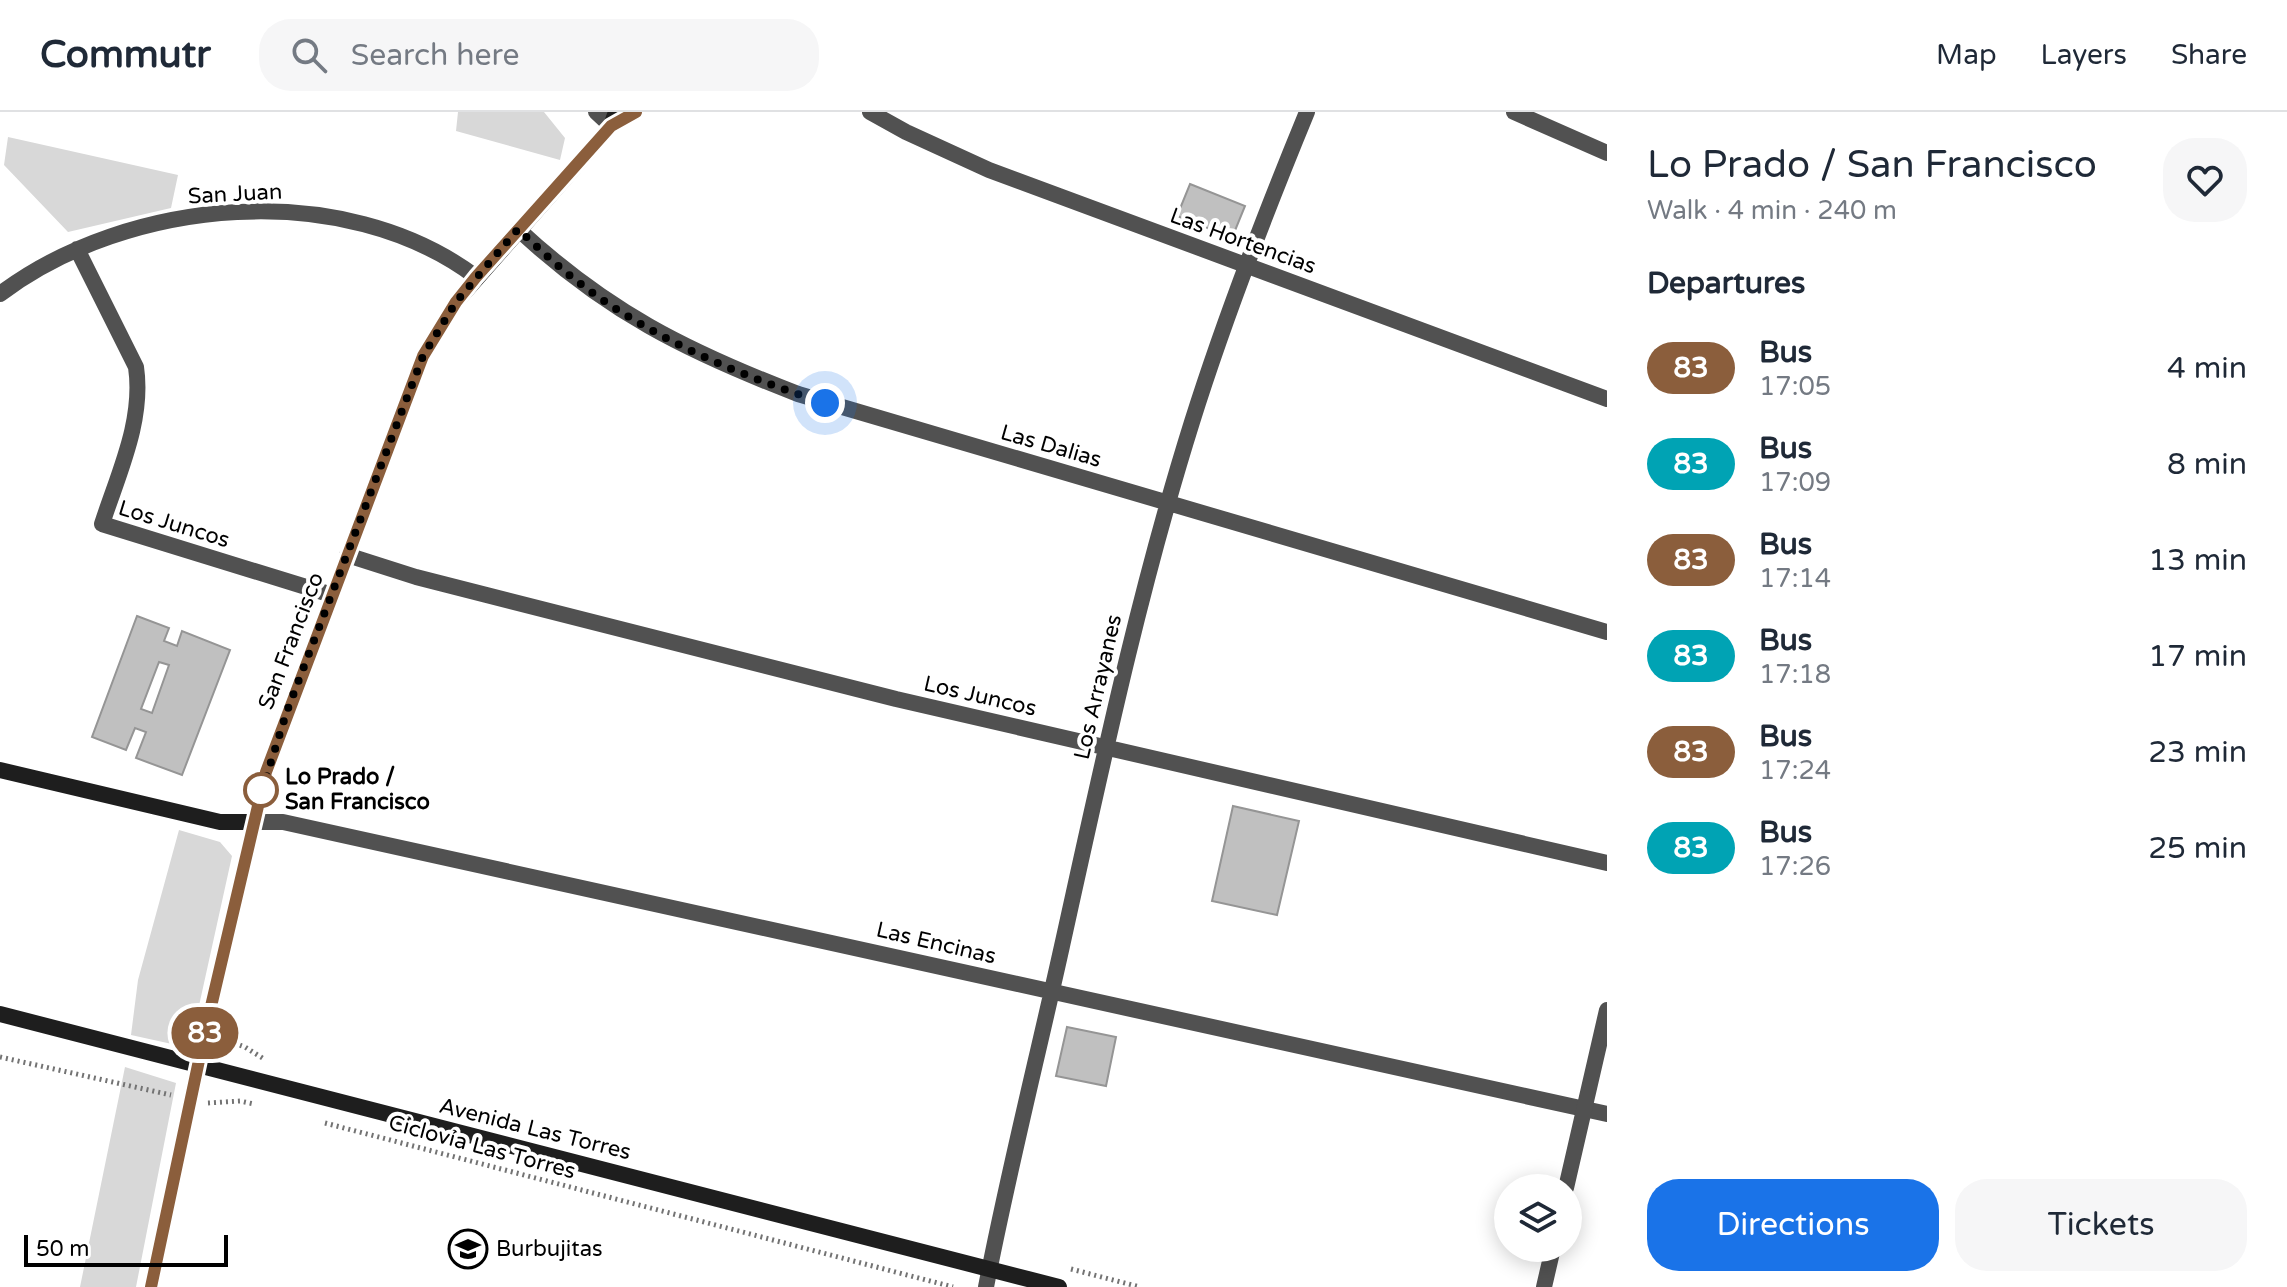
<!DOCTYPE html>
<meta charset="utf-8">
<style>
:root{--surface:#fff;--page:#f6f6f7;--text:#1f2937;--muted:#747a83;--line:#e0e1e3;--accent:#1a73e8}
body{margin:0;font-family:"Varela Round",sans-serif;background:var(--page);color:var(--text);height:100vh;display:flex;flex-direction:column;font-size:30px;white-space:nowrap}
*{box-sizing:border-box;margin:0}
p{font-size:26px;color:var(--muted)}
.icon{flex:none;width:44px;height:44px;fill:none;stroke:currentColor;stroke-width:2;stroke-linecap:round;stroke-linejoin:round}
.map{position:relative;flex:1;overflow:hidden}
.details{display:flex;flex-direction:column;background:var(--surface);width:680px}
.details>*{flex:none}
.badge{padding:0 16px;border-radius:26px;font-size:28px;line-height:52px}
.tools{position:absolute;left:1494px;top:1062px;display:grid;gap:16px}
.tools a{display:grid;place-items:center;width:88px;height:88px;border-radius:50%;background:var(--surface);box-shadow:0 4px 20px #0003;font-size:40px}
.scale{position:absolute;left:24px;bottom:20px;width:204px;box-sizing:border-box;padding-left:8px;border:4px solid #000;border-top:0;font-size:22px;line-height:28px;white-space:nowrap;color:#000;-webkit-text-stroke:6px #fff;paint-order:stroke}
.you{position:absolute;width:40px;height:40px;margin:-20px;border:6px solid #fff;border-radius:50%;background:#1a73e8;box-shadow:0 0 0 12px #1a73e833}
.map>.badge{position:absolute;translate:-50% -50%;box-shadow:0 0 0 4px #fff}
h2{padding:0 40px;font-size:30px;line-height:72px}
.round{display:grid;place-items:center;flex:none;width:84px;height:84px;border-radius:32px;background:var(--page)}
.headline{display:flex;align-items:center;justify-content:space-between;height:136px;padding:0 40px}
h1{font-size:38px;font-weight:600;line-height:60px}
.primary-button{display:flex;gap:16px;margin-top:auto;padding:16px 40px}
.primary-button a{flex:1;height:92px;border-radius:32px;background:var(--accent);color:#fff;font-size:32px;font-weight:600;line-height:92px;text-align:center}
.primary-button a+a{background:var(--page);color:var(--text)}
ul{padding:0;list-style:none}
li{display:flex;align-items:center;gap:24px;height:96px;padding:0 40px}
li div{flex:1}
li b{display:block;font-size:30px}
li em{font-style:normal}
li .badge{min-width:88px;font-weight:700;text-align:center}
header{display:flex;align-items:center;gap:48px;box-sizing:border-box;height:112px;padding:0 40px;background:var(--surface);border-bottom:2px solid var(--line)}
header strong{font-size:38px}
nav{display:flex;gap:44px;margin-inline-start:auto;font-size:28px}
.search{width:560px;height:72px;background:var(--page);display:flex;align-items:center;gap:20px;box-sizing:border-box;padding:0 28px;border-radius:32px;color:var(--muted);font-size:30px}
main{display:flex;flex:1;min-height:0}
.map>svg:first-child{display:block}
</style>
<header>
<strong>Commutr</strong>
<div class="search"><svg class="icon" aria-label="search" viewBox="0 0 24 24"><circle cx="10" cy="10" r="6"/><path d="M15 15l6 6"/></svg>Search here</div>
<nav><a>Map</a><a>Layers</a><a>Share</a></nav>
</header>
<main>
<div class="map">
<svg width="1607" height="1175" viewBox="0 0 1607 1175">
<rect width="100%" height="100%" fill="#fff"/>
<path fill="#d8d8d8" d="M458,0H544L565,26L560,48L456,19Z
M8,25L178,63L171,96L68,120L4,53Z
M179,718L220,730L232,744L193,921L181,934L131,923L138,868Z
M125,955L176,971L136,1175H80Z"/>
<path fill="#c0c0c0" stroke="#959595" stroke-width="2" fill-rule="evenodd" d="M1190,72L1245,94L1232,126L1177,104Z
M137,504L169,516L164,529L177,534L182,519L230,538L182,663L136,646L146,620L135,616L126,638L92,625ZM159,550L169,553L152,601L141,597Z
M1233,694L1299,709L1277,803L1212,789Z
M1067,915L1116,925L1106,974L1056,964Z"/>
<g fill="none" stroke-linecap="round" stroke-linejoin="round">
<path stroke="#737373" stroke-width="5" stroke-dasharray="2 4" stroke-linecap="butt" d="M223,927L245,935L264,947
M0,945L171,983
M208,991L240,989L254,992
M325,1011L953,1175
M1071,1157L1140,1175"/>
<path stroke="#515151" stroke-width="16" d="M870,0L906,20L989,58L1607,287
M1514,0L1607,41
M518,117C606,199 686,239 798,282L1607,520
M77,137L136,255C144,309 118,362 102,412L332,483
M0,182C129,85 344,66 476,165
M347,443L416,465L896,587L1607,751
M253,710H283L1607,1002
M986,1175C1008,1061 1037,947 1062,834C1101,658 1138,482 1192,310C1225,205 1265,102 1307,0"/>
<path stroke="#515151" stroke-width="16" d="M596,0L611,14
M1566,1076L1607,898
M1544,1175L1553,1136"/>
<path stroke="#1e1e1e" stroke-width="16" d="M611,14L636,0
M0,658L220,710H253
M0,902L1059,1175
M151,1175L205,920L266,660L423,244L456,190L611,14L616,0"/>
</g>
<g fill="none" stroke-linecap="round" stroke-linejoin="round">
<defs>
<path id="line" d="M151,1175L205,920L266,660L423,244L456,190L476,165L611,14L636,0"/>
</defs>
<use href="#line" stroke="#fff" stroke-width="18"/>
<use href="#line" stroke="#8b5e3c" stroke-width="12"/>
<path stroke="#000" stroke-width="8" stroke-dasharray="0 14.4" d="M261,678L260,685L287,599L423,244L456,190L518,117C536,134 554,151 573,166C646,224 737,263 825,291"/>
</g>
<defs>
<symbol id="school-ring" viewBox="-11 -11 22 22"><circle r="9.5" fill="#fff" stroke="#000" stroke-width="1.5"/><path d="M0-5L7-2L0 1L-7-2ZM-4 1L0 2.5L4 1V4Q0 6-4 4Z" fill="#000"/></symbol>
</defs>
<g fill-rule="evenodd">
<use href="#school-ring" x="446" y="1115" width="44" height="44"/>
</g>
<circle fill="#fff" stroke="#8b5e3c" stroke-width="4" cx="261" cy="678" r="16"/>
<g text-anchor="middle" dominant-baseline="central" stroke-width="8" stroke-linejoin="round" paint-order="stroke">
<g font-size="22" fill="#000" stroke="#fff">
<text transform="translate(235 82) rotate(-3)">San Juan</text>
<text transform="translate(1243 129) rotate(20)">Las Hortencias</text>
<text transform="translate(1051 334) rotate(16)">Las Dalias</text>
<text transform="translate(174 412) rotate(17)">Los Juncos</text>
<text transform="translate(291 529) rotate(-69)">San Francisco</text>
<text transform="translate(1098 575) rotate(-77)">Los Arrayanes</text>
<text transform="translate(980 584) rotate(13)">Los Juncos</text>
<text transform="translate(936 831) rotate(13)">Las Encinas</text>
<text transform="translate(535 1017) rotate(14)">Avenida Las Torres</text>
<text transform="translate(482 1035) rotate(15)">Ciclovía Las Torres</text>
</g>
<g font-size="22" font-weight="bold" fill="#000" stroke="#fff" text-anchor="start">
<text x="285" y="665">Lo Prado /<tspan x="285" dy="25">San Francisco</tspan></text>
</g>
<g font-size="22" fill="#000" stroke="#fff" text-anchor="start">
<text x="496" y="1137">Burbujitas</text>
</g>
</g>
</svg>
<div class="tools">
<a><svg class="icon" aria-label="layers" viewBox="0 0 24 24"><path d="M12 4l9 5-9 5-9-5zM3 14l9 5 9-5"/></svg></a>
</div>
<div class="scale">50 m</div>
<div class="you" style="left:825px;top:291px"></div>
<b class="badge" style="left:205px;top:921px;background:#8b5e3c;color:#fff">83</b>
</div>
<section class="details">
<div class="headline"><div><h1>Lo Prado / San Francisco</h1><p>Walk · 4 min · 240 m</p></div><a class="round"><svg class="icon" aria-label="heart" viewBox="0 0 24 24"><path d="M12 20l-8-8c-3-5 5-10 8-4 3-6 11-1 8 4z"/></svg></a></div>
<h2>Departures</h2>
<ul>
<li><span class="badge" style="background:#8b5e3c;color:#fff">83</span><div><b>Bus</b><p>17:05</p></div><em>4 min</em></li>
<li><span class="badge" style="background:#00a3b4;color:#fff">83</span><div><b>Bus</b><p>17:09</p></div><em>8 min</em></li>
<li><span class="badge" style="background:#8b5e3c;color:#fff">83</span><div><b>Bus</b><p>17:14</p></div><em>13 min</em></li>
<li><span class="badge" style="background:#00a3b4;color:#fff">83</span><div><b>Bus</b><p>17:18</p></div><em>17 min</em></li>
<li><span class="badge" style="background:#8b5e3c;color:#fff">83</span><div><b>Bus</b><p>17:24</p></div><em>23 min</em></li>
<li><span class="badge" style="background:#00a3b4;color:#fff">83</span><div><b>Bus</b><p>17:26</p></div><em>25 min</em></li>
</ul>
<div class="primary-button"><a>Directions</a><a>Tickets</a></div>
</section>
</main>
